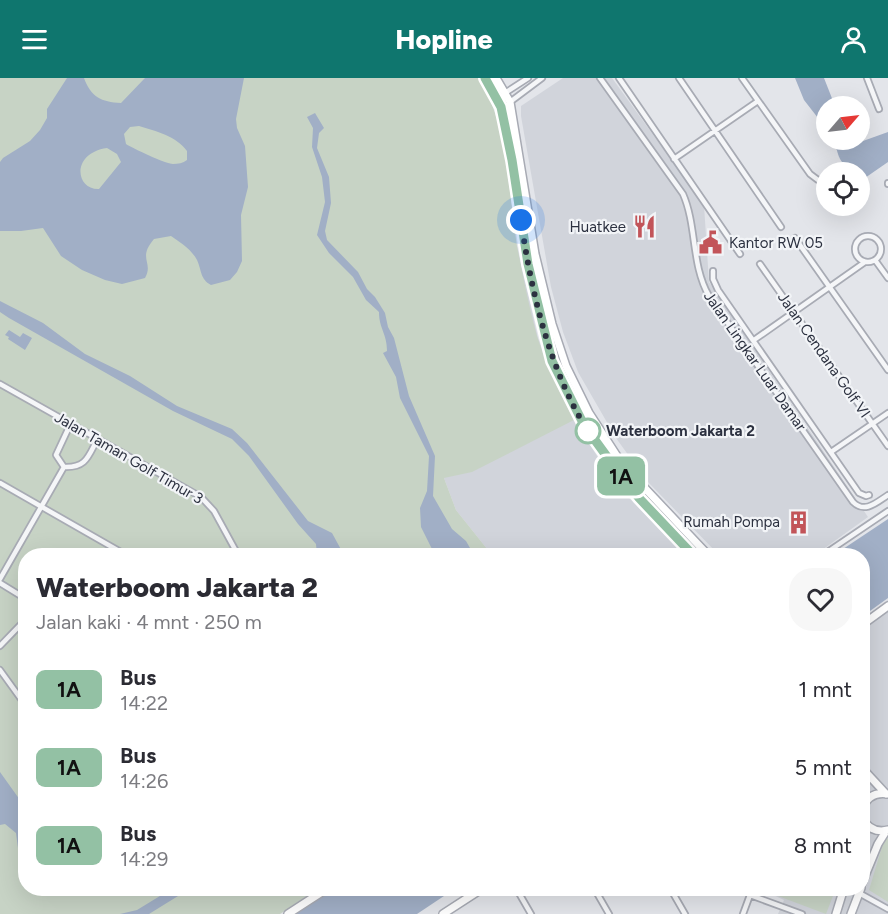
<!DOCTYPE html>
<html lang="id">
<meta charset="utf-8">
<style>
:root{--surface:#fff;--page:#f7f7f7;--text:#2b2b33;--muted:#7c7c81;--accent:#0f766e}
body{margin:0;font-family:Figtree,sans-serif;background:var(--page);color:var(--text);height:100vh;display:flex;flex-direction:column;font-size:22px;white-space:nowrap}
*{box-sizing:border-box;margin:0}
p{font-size:20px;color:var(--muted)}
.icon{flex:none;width:33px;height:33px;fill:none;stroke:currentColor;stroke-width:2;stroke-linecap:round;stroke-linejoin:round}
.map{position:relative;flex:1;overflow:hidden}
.drawer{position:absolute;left:18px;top:470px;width:852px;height:348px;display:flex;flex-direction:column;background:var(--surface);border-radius:24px;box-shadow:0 6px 24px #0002}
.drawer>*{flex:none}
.badge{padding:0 12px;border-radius:9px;font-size:21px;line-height:39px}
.needle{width:39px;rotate:62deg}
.fabs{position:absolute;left:816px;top:18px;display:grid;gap:12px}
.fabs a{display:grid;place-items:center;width:54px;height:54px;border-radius:50%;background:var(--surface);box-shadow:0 6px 24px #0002;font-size:30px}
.you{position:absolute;width:30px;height:30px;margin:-15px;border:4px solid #fff;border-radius:50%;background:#1a73e8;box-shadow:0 0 0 9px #1a73e833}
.map>.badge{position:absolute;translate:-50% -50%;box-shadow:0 0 0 3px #fff}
.round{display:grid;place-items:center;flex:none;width:63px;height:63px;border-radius:24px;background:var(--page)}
.overview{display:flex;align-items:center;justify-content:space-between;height:102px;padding:0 18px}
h1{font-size:28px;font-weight:800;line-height:45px}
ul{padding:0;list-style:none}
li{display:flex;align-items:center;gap:18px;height:78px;padding:0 18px}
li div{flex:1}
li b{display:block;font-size:22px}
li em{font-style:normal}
li .badge{min-width:66px;font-weight:700;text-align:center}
header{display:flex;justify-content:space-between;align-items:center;height:78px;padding:0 18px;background:var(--accent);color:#fff;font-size:27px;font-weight:800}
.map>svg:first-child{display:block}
</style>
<header><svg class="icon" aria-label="menu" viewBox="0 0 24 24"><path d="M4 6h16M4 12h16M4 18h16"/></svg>Hopline<svg class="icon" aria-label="person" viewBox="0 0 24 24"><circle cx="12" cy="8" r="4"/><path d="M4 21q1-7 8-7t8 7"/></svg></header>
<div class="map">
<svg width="888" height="836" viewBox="0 0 888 836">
<rect width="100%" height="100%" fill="#e3e5ea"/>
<path fill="#d1d4db" d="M563,0H612L704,127L709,204L868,439L815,477H719L647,403L616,360L578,294L563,254L551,209L521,38V28Z
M517,168L538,260L557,308L574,342L599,381L628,419L687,477H492L456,432L444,400Z
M888,522V836H778L784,822L758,810H862L863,540Z"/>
<path fill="#c7d3c5" d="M0,0H479C509,49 508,113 517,168C523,198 529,229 537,258C546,287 560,315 574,342L472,394L444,400L456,432L492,477H26V810H319L280,836H0Z
M888,760V824L869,812L884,762Z
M757,810H836L826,836Z"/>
<path fill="#a1afc6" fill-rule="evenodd" d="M67,0H84C91,19 101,24 121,25L145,0H244L236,41L237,50L245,68L248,109L241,137L242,183L237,194L230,202L211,207C200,201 202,193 197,182C191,171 181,165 171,158L154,161C137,181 154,184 145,200L122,206L105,202L82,192L61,178L43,150L21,153H0V84L3,80L30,63L40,52L47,40V31ZM139,48C156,53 176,58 187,73V82C183,85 178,86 173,86C166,86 132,70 126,66L124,56L130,49ZM107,70L117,76L121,84L99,111C75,112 71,75 107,70Z
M795,0H824L835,28H826V57L818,40L804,22Z
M315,35L324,50L319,55L317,70L329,99L331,125L325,153L327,162L358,194L367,211L375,219L385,235L388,249L394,260L409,318L435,378L433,418L452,451L466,463L474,477H435L421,449L420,430L427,413L429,378L400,320L396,299L383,275L387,273C387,255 379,251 379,234L366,222L353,199L329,175L317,157L325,124L322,99L312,69L313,50L307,39Z
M888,54V84L862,102H860V94H852C849,89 845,88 842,84C836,76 838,68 831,62L863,63Z
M0,223L43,245L85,276L130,298L177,328L232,351L247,365L308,443L332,455L344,477H317L316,466L298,446L249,378L232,361L173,333L9,240L0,234Z
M9,252L20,259L23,255L32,260L25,272L8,261L9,259L5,257Z
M888,441V520L863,538L862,477H834Z
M0,694L25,729V772L18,770L16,755L5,746L0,747Z
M173,810H191L149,836H120L137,832Z
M336,810H456L417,836H296Z"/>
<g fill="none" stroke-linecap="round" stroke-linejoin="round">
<defs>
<path id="street" d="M600,0L683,116C697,148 691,187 709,218L853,424C865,436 877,424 888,417
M619,0L740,176
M679,0L781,149
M742,0L810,96L826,108
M867,0L879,31
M510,24L542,0
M501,29L505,15L528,0
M674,81L758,23
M888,105V106
M855 171a13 13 0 1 1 26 0a13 13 0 1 1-26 0Z
M795,160L888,292
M875,182L888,200
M760,186L888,368
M713,193V201L718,212L859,415L866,418L869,417
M754,262L865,184
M0,306L201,419L214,433L237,475L236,477
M70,347L56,377L64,389C86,390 88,379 97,362
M831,374L888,335
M0,405L126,477
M823,477L888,433
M0,501L64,389
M0,505L26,521
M0,568L26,541
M0,592L26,628
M516,810L531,836
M594,810L609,836
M670,810L685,836
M746,810L750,817L802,836
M859,815L888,831
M743,836L750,817"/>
<path id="secondary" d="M485,0L501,29L512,82L527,186L552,283L584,347L615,391L639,420L693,477
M496,0L510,24L535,176L552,246L566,288L589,335L622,386L708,477
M862,547L888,528
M862,690L886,716
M862,731C867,718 876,714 888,716
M862,739C867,750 876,755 888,752
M862,805L878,766L886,753
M288,836L328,810
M443,836L483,810
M836,836L844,810
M851,836L861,810"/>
</defs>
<use href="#street" stroke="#a8abb4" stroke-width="8"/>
<use href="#secondary" stroke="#a8abb4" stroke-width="10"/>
<use href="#street" stroke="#f5f6f8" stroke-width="4.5"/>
<use href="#secondary" stroke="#fff" stroke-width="7"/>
</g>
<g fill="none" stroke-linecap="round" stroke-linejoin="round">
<defs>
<path id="line" d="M485,0L501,29L512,82L528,186L552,283L584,347L608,380L639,420L693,477"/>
</defs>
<use href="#line" stroke="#fff" stroke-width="14"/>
<use href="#line" stroke="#93c1a4" stroke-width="9"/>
<path stroke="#2c3140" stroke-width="6" stroke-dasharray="0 10.8" d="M521,142C531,214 550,294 588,353"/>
</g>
<defs>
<symbol id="restaurant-bare" viewBox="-9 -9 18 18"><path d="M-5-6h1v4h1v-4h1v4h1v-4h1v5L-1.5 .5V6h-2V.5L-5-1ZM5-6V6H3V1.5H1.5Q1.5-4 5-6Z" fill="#c25459" stroke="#f2f4f7" stroke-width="2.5" paint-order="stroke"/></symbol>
<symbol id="civic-bare" viewBox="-9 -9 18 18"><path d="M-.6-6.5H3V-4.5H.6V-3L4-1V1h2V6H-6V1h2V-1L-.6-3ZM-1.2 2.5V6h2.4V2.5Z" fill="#c25459" stroke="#f2f4f7" stroke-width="2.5" paint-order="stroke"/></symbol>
<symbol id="building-bare" viewBox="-9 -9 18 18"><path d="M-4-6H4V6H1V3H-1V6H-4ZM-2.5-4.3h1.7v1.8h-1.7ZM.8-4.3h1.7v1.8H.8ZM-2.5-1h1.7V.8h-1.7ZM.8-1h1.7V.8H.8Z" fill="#c25459" stroke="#f2f4f7" stroke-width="2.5" paint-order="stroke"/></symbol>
</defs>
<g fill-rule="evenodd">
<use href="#restaurant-bare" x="628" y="132" width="33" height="33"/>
<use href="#civic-bare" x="694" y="148" width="33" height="33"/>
<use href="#building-bare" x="782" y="428" width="33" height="33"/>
</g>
<circle fill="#fff" stroke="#93c1a4" stroke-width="3" cx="588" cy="353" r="12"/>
<g text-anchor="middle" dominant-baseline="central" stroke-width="4.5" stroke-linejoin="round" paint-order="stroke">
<g font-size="15" fill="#2c3140" stroke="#f2f4f7" text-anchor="end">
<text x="626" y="149">Huatkee</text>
<text x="729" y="165" text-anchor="start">Kantor RW 05</text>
<text x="780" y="444">Rumah Pompa</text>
</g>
<g font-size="15" fill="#2c3140" stroke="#f2f4f7">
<text transform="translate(824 277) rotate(55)">Jalan Cendana Golf VI</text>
<text transform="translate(755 283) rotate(55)">Jalan Lingkar Luar Damar</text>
<text transform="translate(129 380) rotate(30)">Jalan Taman Golf Timur 3</text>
</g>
<g font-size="15" font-weight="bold" fill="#2c3140" stroke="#f2f4f7" text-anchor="start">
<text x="606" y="353">Waterboom Jakarta 2</text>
</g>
</g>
</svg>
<div class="fabs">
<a><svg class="needle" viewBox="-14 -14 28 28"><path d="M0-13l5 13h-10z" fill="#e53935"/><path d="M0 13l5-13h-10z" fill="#7c7c81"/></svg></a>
<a><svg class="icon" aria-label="locate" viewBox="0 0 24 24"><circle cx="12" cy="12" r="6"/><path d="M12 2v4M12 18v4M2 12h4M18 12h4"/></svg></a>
</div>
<div class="you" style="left:521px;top:142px"></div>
<b class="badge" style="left:621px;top:398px;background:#93c1a4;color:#111">1A</b>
<section class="drawer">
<div class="overview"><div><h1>Waterboom Jakarta 2</h1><p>Jalan kaki · 4 mnt · 250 m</p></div><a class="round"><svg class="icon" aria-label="heart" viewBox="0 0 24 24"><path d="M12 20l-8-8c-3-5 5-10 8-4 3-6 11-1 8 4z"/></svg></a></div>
<ul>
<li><span class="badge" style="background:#93c1a4;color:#111">1A</span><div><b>Bus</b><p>14:22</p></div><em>1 mnt</em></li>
<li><span class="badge" style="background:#93c1a4;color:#111">1A</span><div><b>Bus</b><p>14:26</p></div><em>5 mnt</em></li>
<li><span class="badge" style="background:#93c1a4;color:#111">1A</span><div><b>Bus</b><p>14:29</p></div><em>8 mnt</em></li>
</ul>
</section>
</div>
